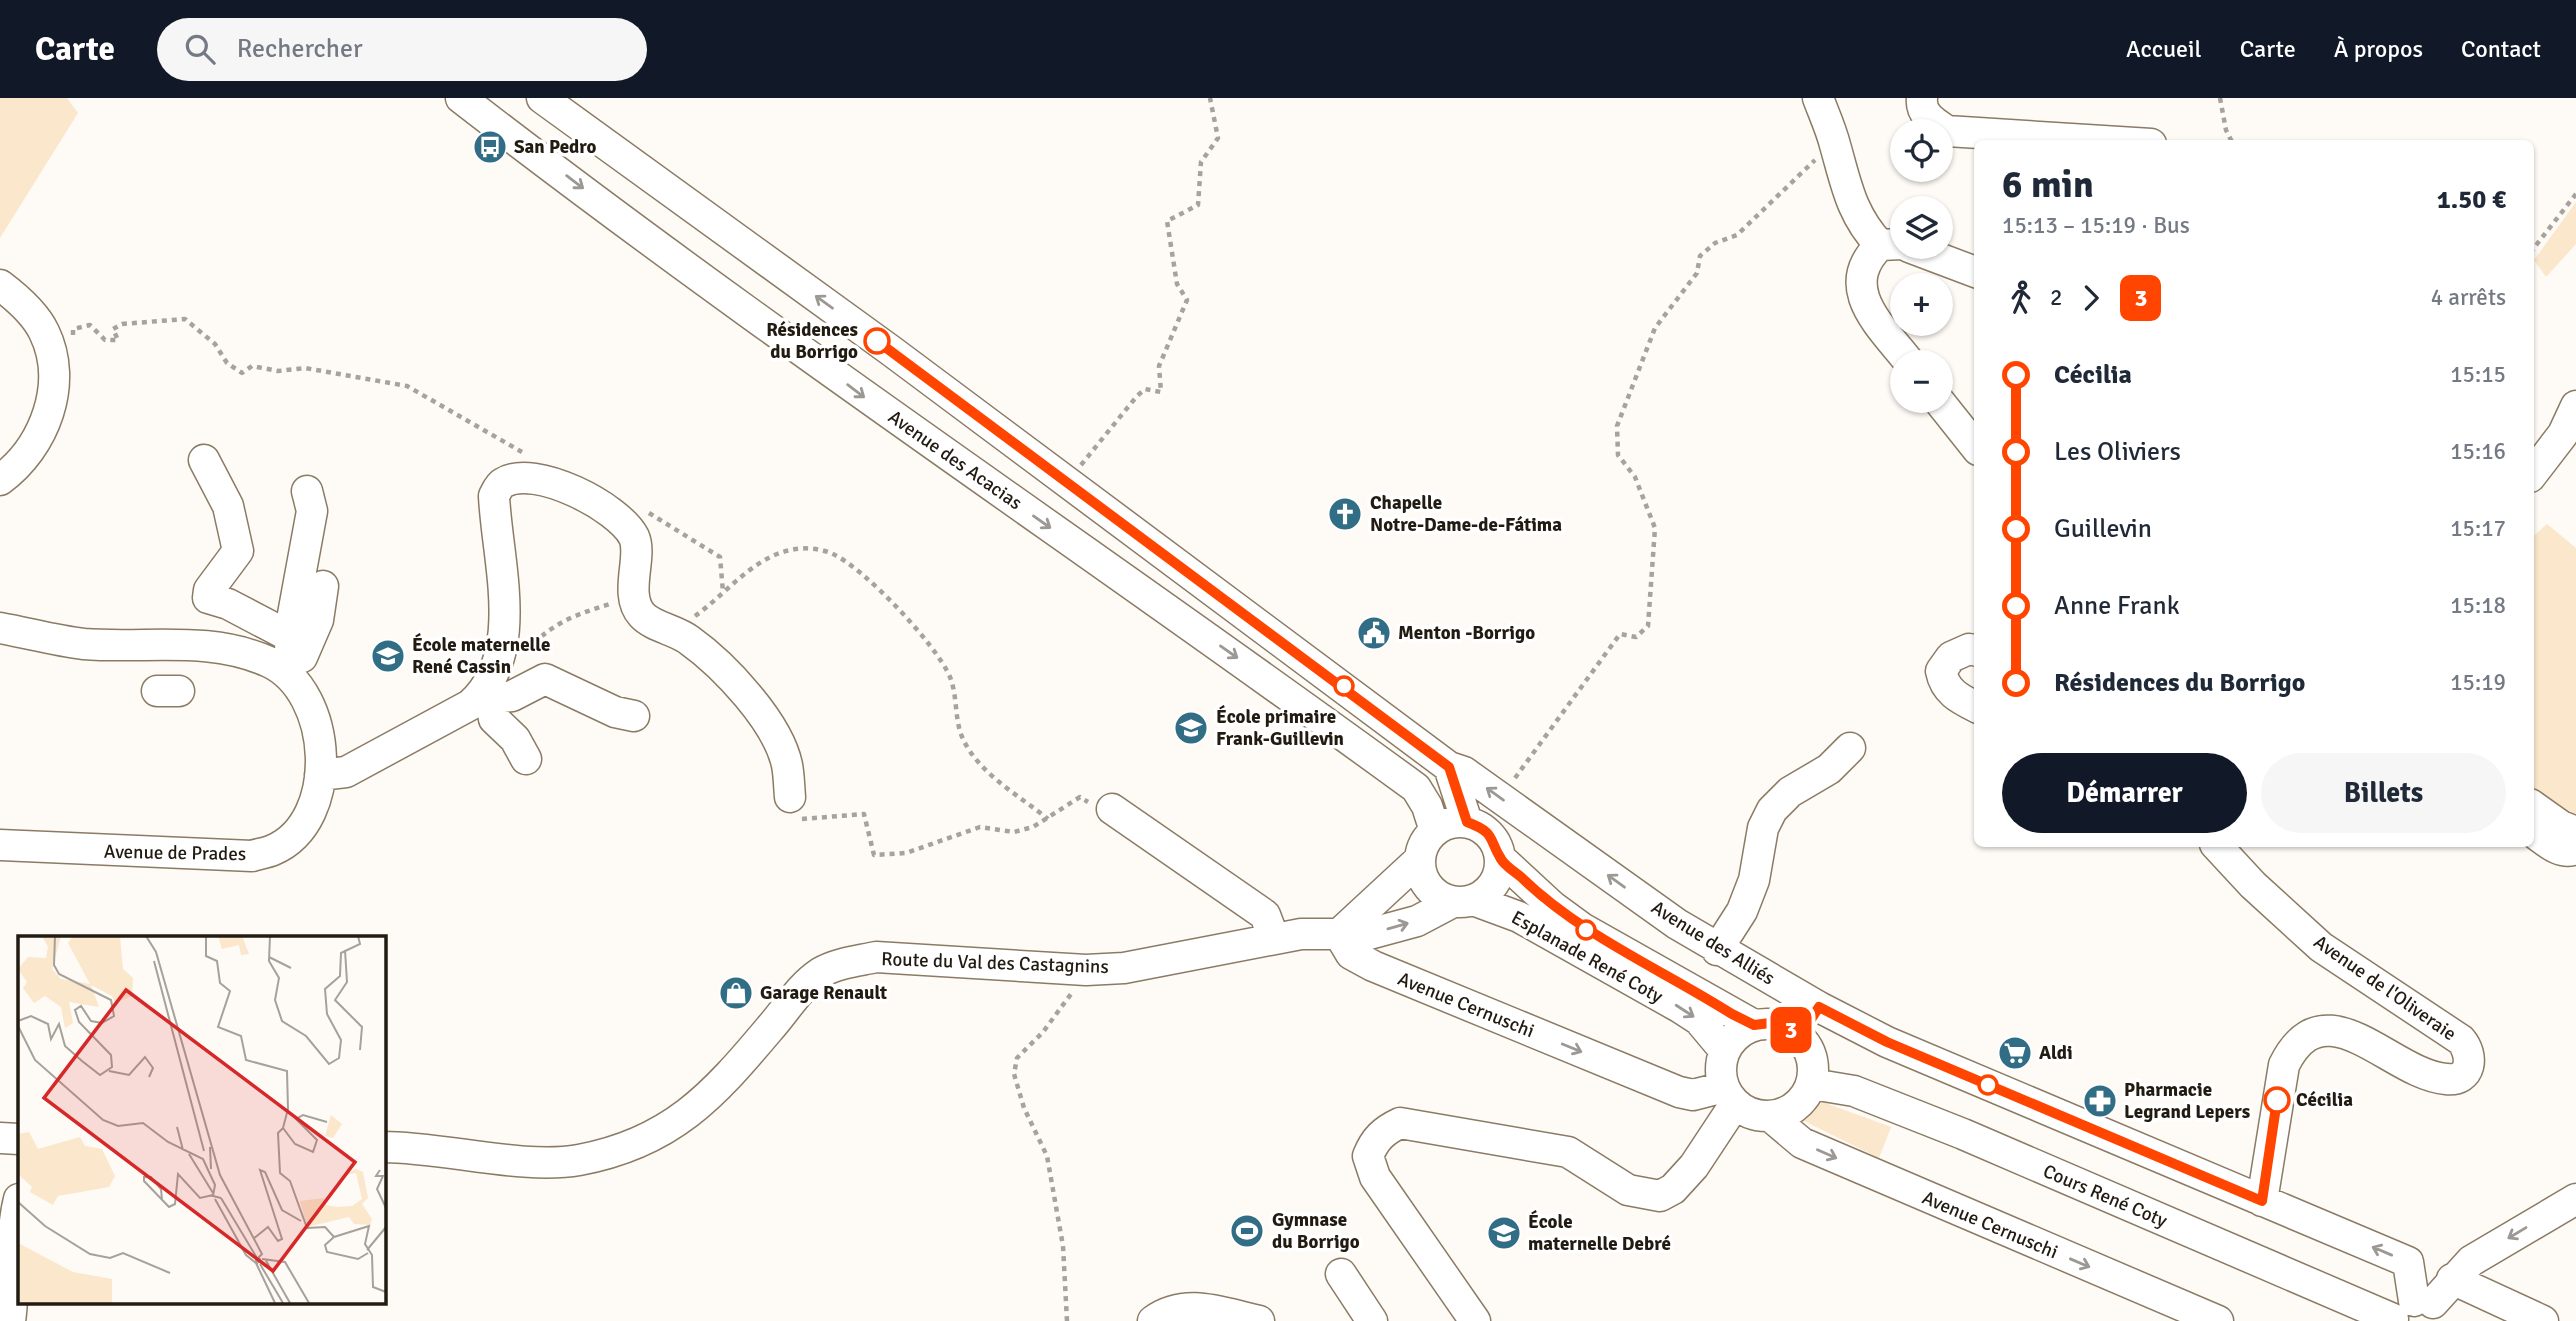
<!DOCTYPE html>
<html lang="fr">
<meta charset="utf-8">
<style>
:root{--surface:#fff;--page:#f6f6f7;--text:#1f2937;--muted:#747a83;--accent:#111827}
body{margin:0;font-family:Signika,sans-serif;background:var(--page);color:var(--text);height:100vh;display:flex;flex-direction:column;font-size:26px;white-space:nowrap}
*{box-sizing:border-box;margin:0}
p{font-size:23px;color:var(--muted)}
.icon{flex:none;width:38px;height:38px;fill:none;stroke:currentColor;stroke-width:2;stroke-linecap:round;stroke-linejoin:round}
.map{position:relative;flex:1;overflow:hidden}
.side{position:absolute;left:1974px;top:42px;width:560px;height:707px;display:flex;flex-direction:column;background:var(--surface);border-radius:10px;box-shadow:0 2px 5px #0004}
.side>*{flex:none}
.badge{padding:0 14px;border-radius:10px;font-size:24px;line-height:46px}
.tools{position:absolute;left:1890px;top:21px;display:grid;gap:14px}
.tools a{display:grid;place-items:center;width:63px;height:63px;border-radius:50%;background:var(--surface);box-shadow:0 2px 5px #0004;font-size:35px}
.map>.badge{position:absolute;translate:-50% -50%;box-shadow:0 0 0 4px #fff}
.legs{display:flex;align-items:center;gap:10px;height:77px;padding:0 28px;font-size:23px}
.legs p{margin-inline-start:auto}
.headline{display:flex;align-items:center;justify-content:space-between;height:119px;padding:0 28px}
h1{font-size:38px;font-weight:800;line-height:52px}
.cta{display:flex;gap:14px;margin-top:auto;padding:14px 28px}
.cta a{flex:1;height:80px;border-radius:42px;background:var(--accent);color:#fff;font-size:28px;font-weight:800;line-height:80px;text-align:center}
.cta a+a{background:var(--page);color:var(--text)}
ul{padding:0 28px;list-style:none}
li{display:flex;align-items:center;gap:24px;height:77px;font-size:26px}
li i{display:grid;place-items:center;width:10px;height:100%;margin:0 9px;background:currentColor}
li i::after{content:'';width:18px;height:18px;margin:-9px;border:5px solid;border-radius:50%;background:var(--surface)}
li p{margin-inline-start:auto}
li:first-child i{background:linear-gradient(#0000 50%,currentColor 0)}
li:last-child i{background:linear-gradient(currentColor 50%,#0000 0)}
header{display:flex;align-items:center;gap:42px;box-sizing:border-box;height:98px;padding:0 35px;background:var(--accent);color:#fff}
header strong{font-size:33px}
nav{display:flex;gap:38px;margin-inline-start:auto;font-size:24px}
.search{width:490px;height:63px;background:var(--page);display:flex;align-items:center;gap:18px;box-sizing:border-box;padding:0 24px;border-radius:38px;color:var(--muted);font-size:26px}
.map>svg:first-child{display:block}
</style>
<header>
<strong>Carte</strong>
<div class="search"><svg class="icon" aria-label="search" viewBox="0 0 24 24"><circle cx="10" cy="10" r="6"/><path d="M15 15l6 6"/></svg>Rechercher</div>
<nav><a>Accueil</a><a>Carte</a><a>À propos</a><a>Contact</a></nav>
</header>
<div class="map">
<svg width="2576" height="1223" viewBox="0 0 2576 1223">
<rect width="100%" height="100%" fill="#fefaf5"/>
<path fill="#fae7cc" d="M0,0H67L78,15L0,140Z
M2576,104V146L2546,179L2534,162Z
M2547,426L2576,450V723L2531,688L2530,441Z
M1820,1003L1891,1029L1879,1060L1800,1021Z"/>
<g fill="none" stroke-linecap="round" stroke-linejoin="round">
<defs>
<path id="minor" d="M461,0C772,241 1099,458 1416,690L1427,708L1435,733
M542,0L890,252L1449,669L1464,674L1677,826L1819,909L1887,944L2408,1164L2414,1203
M1818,0C1824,16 1831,31 1835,47C1846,85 1851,117 1880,147
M1922,0C1920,17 1935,25 1947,33L2151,46
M1902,146L1880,147C1836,190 1881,228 1909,264
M1909,149L1978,175
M0,187C16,199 35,215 44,234C69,285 45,349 0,382
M1939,303L1978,352
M204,362L228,408L238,453L209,492L208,500L228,506L289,538
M2530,379L2563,336L2576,308
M0,530C28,535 56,543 84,546C147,551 209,537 269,564C334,594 341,723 273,752C266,755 258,756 252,758L0,747
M1978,553L1969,551L1951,559L1941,573C1945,594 1960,601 1978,610
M291,555L289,538L312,413L307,393
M292,563L302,559L318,522L323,488
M157,593H179
M485,594L495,600L512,598L545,581L615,614L634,618
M490,597L494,621L515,641L526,661
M1449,669L1467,724
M320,677L346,674L470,607C527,557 497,464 494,398C496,394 499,387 503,385C534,365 619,409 634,439C643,459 623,496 642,517C653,529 676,532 689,542C724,567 778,624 787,667C789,677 789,688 790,699
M2530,706L2561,728L2576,734
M1112,711L1265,817L1274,841
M1420 764a40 40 0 1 1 80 0a40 40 0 1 1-80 0Z
M2530,732C2544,741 2559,758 2576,751
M2215,746L2253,787L2321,849L2461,942C2474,957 2472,984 2446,981C2391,977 2325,884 2284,967L2262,1103
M1500,760L1552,808L1582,830L1754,927
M1473,802L1519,819L1679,909L1699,922L1725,953
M1339,836L1351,856L1373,868L1679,994L1693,997L1724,989
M1339,836L1420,761
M1717,852L1742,813L1754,782L1763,730L1772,712L1790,694L1829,671L1850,650
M1721 972a46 46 0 1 1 92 0a46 46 0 1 1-92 0Z
M1812,986L1854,993L1963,1036L2393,1221
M1770,1018L1802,1045L2218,1223
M0,1040L19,1041
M383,1049C444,1049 523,1072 579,1062C671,1045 713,998 770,930C786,912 800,888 820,875C837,865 858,863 876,859L1086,872L1124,870L1301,836H1369L1417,823L1453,804
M1341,1176L1372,1223
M2452,1181L2543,1223
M2433,1205L2471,1163L2576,1101
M10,1223C16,1183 9,1140 19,1101
M1153,1223C1186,1199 1222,1215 1259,1223
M1475,1223L1375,1079L1368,1058C1375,1041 1383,1033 1400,1025L1568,1054L1628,1092L1660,1098L1673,1091L1694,1068L1735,1006"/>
</defs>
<use href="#minor" stroke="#8b7b64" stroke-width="33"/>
<path stroke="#a7a29b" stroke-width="4.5" stroke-dasharray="5 5" stroke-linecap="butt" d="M2220,0L2226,32L2233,46
M2530,155L2576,96
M73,237V231L90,227L105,242H118L113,231L122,226L185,221L215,246L227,265L242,275L252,268L278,273L305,270L407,288L522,354
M1081,367L1137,298L1145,291L1161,294L1159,268L1187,202L1177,186L1167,123L1198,107L1201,64L1218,40L1210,0
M649,415L720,459L723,494
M695,518C725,497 753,459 791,452C804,449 820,450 833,456C865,471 936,546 950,579C958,599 954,622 963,641C979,676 1020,698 1048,721
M527,552C555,523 575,517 613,505
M1515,680L1620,536L1636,539L1648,528L1655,430L1635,379L1618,357L1617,328L1655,230L1697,175L1700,158L1715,145L1737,137L1815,62
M802,721L864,716L874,757L906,755L980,729L1014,734L1033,729L1080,699L1088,704
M1067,1223L1063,1148L1047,1058L1024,1010L1014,976L1017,960L1043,934L1071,896"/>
<use href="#minor" stroke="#fff" stroke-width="30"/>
</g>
<defs><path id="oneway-shaft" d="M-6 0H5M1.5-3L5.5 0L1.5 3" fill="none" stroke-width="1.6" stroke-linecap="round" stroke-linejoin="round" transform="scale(1.75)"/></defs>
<g stroke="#9c9894">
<use href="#oneway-shaft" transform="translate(575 84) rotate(37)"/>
<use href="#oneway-shaft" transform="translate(824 204) rotate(-144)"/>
<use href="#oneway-shaft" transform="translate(856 293) rotate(37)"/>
<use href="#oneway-shaft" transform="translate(1042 424) rotate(35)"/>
<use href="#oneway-shaft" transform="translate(1229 554) rotate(35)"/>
<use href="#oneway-shaft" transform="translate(1495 696) rotate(-144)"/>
<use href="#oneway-shaft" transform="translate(1616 783) rotate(-144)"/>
<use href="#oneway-shaft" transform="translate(1398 828) rotate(-16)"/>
<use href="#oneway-shaft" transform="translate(1685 913) rotate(33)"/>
<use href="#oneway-shaft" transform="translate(1572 950) rotate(22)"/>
<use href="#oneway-shaft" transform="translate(1827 1056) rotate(24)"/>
<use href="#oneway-shaft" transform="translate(2517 1135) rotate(149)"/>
<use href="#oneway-shaft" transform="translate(2382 1153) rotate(-157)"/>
<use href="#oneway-shaft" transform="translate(2080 1165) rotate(23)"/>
</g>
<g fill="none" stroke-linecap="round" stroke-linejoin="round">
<defs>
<path id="line-1" d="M877,243L1449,669L1467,724C1496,735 1488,740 1501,761C1505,768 1515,774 1521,779C1582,838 1661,871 1732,916L1754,927L1770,925L1786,929L1800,938L1819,909L1887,944L2262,1103L2277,1002"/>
</defs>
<use href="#line-1" stroke="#fff" stroke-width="16"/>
<use href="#line-1" stroke="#ff4500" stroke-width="10"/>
</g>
<defs>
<symbol id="bus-disc" viewBox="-11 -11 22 22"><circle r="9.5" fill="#316e85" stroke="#fff"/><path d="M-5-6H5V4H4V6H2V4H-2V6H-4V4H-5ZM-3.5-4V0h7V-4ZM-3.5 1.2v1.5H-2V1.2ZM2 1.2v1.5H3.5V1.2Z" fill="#fff"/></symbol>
<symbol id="church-disc" viewBox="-11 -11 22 22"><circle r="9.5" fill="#316e85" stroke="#fff"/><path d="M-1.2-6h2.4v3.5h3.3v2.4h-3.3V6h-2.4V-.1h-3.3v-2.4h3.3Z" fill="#fff"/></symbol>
<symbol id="civic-disc" viewBox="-11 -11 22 22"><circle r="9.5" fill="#316e85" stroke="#fff"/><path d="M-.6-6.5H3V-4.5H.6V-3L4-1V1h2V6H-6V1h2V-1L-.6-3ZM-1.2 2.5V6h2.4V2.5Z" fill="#fff"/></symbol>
<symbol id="school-disc" viewBox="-11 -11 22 22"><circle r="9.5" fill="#316e85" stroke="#fff"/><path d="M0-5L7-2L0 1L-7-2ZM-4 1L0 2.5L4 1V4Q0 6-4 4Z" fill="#fff"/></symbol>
<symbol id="shop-disc" viewBox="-11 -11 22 22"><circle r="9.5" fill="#316e85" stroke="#fff"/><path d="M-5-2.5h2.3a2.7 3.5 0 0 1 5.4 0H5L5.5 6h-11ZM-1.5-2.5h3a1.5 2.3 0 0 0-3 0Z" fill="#fff"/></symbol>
<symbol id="supermarket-disc" viewBox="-11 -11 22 22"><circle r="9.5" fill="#316e85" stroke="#fff"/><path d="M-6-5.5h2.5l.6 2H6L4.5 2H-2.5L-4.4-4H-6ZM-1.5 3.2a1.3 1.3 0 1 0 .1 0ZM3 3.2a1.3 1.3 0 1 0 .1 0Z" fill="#fff"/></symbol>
<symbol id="pharmacy-disc" viewBox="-11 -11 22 22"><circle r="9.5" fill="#316e85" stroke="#fff"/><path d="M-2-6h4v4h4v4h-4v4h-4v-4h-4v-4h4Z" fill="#fff"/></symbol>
<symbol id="stadium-disc" viewBox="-11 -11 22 22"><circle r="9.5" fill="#316e85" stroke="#fff"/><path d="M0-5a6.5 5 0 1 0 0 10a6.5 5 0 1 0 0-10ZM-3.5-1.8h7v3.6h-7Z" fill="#fff"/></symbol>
</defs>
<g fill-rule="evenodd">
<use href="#bus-disc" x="471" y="30" width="38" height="38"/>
<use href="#church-disc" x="1326" y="397" width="38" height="38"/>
<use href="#civic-disc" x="1355" y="516" width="38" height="38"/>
<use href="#school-disc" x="369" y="539" width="38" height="38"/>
<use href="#school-disc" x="1172" y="611" width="38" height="38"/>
<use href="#shop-disc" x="717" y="876" width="38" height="38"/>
<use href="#supermarket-disc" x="1996" y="936" width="38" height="38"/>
<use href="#pharmacy-disc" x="2081" y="984" width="38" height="38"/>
<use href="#stadium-disc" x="1228" y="1114" width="38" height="38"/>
<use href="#school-disc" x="1485" y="1116" width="38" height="38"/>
</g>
<g fill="#fff" stroke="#ff4500" stroke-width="3.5">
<circle cx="877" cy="243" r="12"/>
<circle cx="1344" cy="588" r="9"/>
<circle cx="1586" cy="832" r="9"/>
<circle cx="1988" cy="987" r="9"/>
<circle cx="2277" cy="1002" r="12"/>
</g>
<g text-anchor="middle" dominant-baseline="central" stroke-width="7" stroke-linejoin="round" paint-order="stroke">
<g font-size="19" font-weight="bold" fill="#221b12" stroke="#fff" text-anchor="start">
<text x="514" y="49">San Pedro</text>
<text x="1370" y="405">Chapelle<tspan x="1370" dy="22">Notre-Dame-de-Fátima</tspan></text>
<text x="1398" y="535">Menton -Borrigo</text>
<text x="412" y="547">École maternelle<tspan x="412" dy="22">René Cassin</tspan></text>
<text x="1216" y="619">École primaire<tspan x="1216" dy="22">Frank-Guillevin</tspan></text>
<text x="760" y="895">Garage Renault</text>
<text x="2039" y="955">Aldi</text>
<text x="2124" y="992">Pharmacie<tspan x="2124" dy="22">Legrand Lepers</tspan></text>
<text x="1272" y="1122">Gymnase<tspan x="1272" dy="22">du Borrigo</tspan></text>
<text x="1528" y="1124">École<tspan x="1528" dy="22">maternelle Debré</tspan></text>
</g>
<g font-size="19" font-weight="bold" fill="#221b12" stroke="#fff" text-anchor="end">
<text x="858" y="232">Résidences<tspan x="858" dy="22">du Borrigo</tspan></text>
<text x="2296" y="1002" text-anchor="start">Cécilia</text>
</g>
<g font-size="19" fill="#221b12" stroke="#fff">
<text transform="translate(955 362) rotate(35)">Avenue des Acacias</text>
<text transform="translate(175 755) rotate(1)">Avenue de Prades</text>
<text transform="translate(1713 845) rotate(32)">Avenue des Alliés</text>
<text transform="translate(1587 859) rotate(29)">Esplanade René Coty</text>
<text transform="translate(995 865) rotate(2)">Route du Val des Castagnins</text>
<text transform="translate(2385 890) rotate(35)">Avenue de l'Oliveraie</text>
<text transform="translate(1466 907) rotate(22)">Avenue Cernuschi</text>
<text transform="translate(2105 1098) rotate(23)">Cours René Coty</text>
<text transform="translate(1990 1127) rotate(23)">Avenue Cernuschi</text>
</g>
</g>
<g transform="translate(18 838)">
<rect width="368" height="368" fill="#fefaf5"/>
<path d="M24,0H43L34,33L43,43L72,48L50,7L55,0H102L105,33L115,42L114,60L97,67L94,60L73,49L81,71L51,66L55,87L47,92L43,71L27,60L16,67L5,52L9,46L0,33L10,21L28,22L30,11ZM200,0H224L231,18L223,19L221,9L204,13ZM313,179L324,188L315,202L307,200ZM11,196L20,213L62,201L67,210L84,213L97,240L91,251L40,260L35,269L12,256L14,251L0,238V198ZM338,233L345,236L350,262L344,268L354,283L352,289L336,288L331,281L289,291L282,265L306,262L308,269L319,271L334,270L344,263L338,237L322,240ZM0,307L55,336L94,343V367H0Z" fill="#fae7cc"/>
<path fill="none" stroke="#a6a19a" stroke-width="2" d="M128,0L138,16L202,239L244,318L238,324L239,328L242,322M188,0V20L199,25L202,47L212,55L200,91L223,100L228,124L269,135L270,173L265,192M252,0L251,25L261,42L257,64L264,85L288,100L311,128L321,122L323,104L309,78L307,53L322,40L323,17L342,8L340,0M327,14L329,46L317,64L344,91L342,114M251,21L273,32M136,25L186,215M0,85L13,80L30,88L33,103L41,88L47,110L64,125L82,139L94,131L93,119L61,86L57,74L63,70L73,85L84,87L96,80L93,64L41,38L36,29L37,0M0,90L17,124L85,184L100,190L125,187L150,206L185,223L197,249L195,260L203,262M91,135L111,139L127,121L135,132L131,141M159,191L165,214M192,211L193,233M171,218L195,257M362,234L358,240H365L359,253L368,272M203,262L239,322M197,263L228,319L238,327M144,264L143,253L133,241H126V245L151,271L157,268L160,238L182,262L195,259M0,266L27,290L72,318L92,322L105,317L152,337M289,292L272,245L262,237L260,197L265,192L277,208L295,216L299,204L278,183L285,179L309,186M289,292L307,291L316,301M235,303L250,291L260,305L264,303L242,234L247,236L264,274L283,285M349,314L368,291M350,317L340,323L309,316L307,309L316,301L351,290L347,308L354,319L355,351L368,356M244,323L267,326L291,367M247,323L272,367M238,327L257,367M242,328L265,367"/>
<path fill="#d62828" fill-opacity="0.15" stroke="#d62828" stroke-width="3.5" d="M108,54L337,226L255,335L26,162Z"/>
<rect width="368" height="368" fill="none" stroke="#221b12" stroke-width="3.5"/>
</g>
</svg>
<div class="tools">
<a><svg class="icon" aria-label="locate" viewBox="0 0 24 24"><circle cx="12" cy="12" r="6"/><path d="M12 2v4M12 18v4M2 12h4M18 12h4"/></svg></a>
<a><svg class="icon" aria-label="layers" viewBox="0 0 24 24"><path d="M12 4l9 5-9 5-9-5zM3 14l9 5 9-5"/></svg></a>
<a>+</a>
<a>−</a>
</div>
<b class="badge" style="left:1791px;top:932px;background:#ff4500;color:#fff">3</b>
<section class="side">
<div class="headline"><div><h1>6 min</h1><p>15:13 – 15:19 · Bus</p></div><b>1.50 €</b></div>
<div class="legs"><svg class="icon" aria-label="walk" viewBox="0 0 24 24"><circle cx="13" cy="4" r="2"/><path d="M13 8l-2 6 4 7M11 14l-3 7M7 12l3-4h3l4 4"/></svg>2<svg class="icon" aria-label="forward" viewBox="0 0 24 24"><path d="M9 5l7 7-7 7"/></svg><b class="badge" style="background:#ff4500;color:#fff">3</b><p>4 arrêts</p></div>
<ul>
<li><i style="color:#ff4500"></i><b>Cécilia</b><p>15:15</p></li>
<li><i style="color:#ff4500"></i><span>Les Oliviers</span><p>15:16</p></li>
<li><i style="color:#ff4500"></i><span>Guillevin</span><p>15:17</p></li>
<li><i style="color:#ff4500"></i><span>Anne Frank</span><p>15:18</p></li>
<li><i style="color:#ff4500"></i><b>Résidences du Borrigo</b><p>15:19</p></li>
</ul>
<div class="cta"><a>Démarrer</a><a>Billets</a></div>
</section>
</div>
